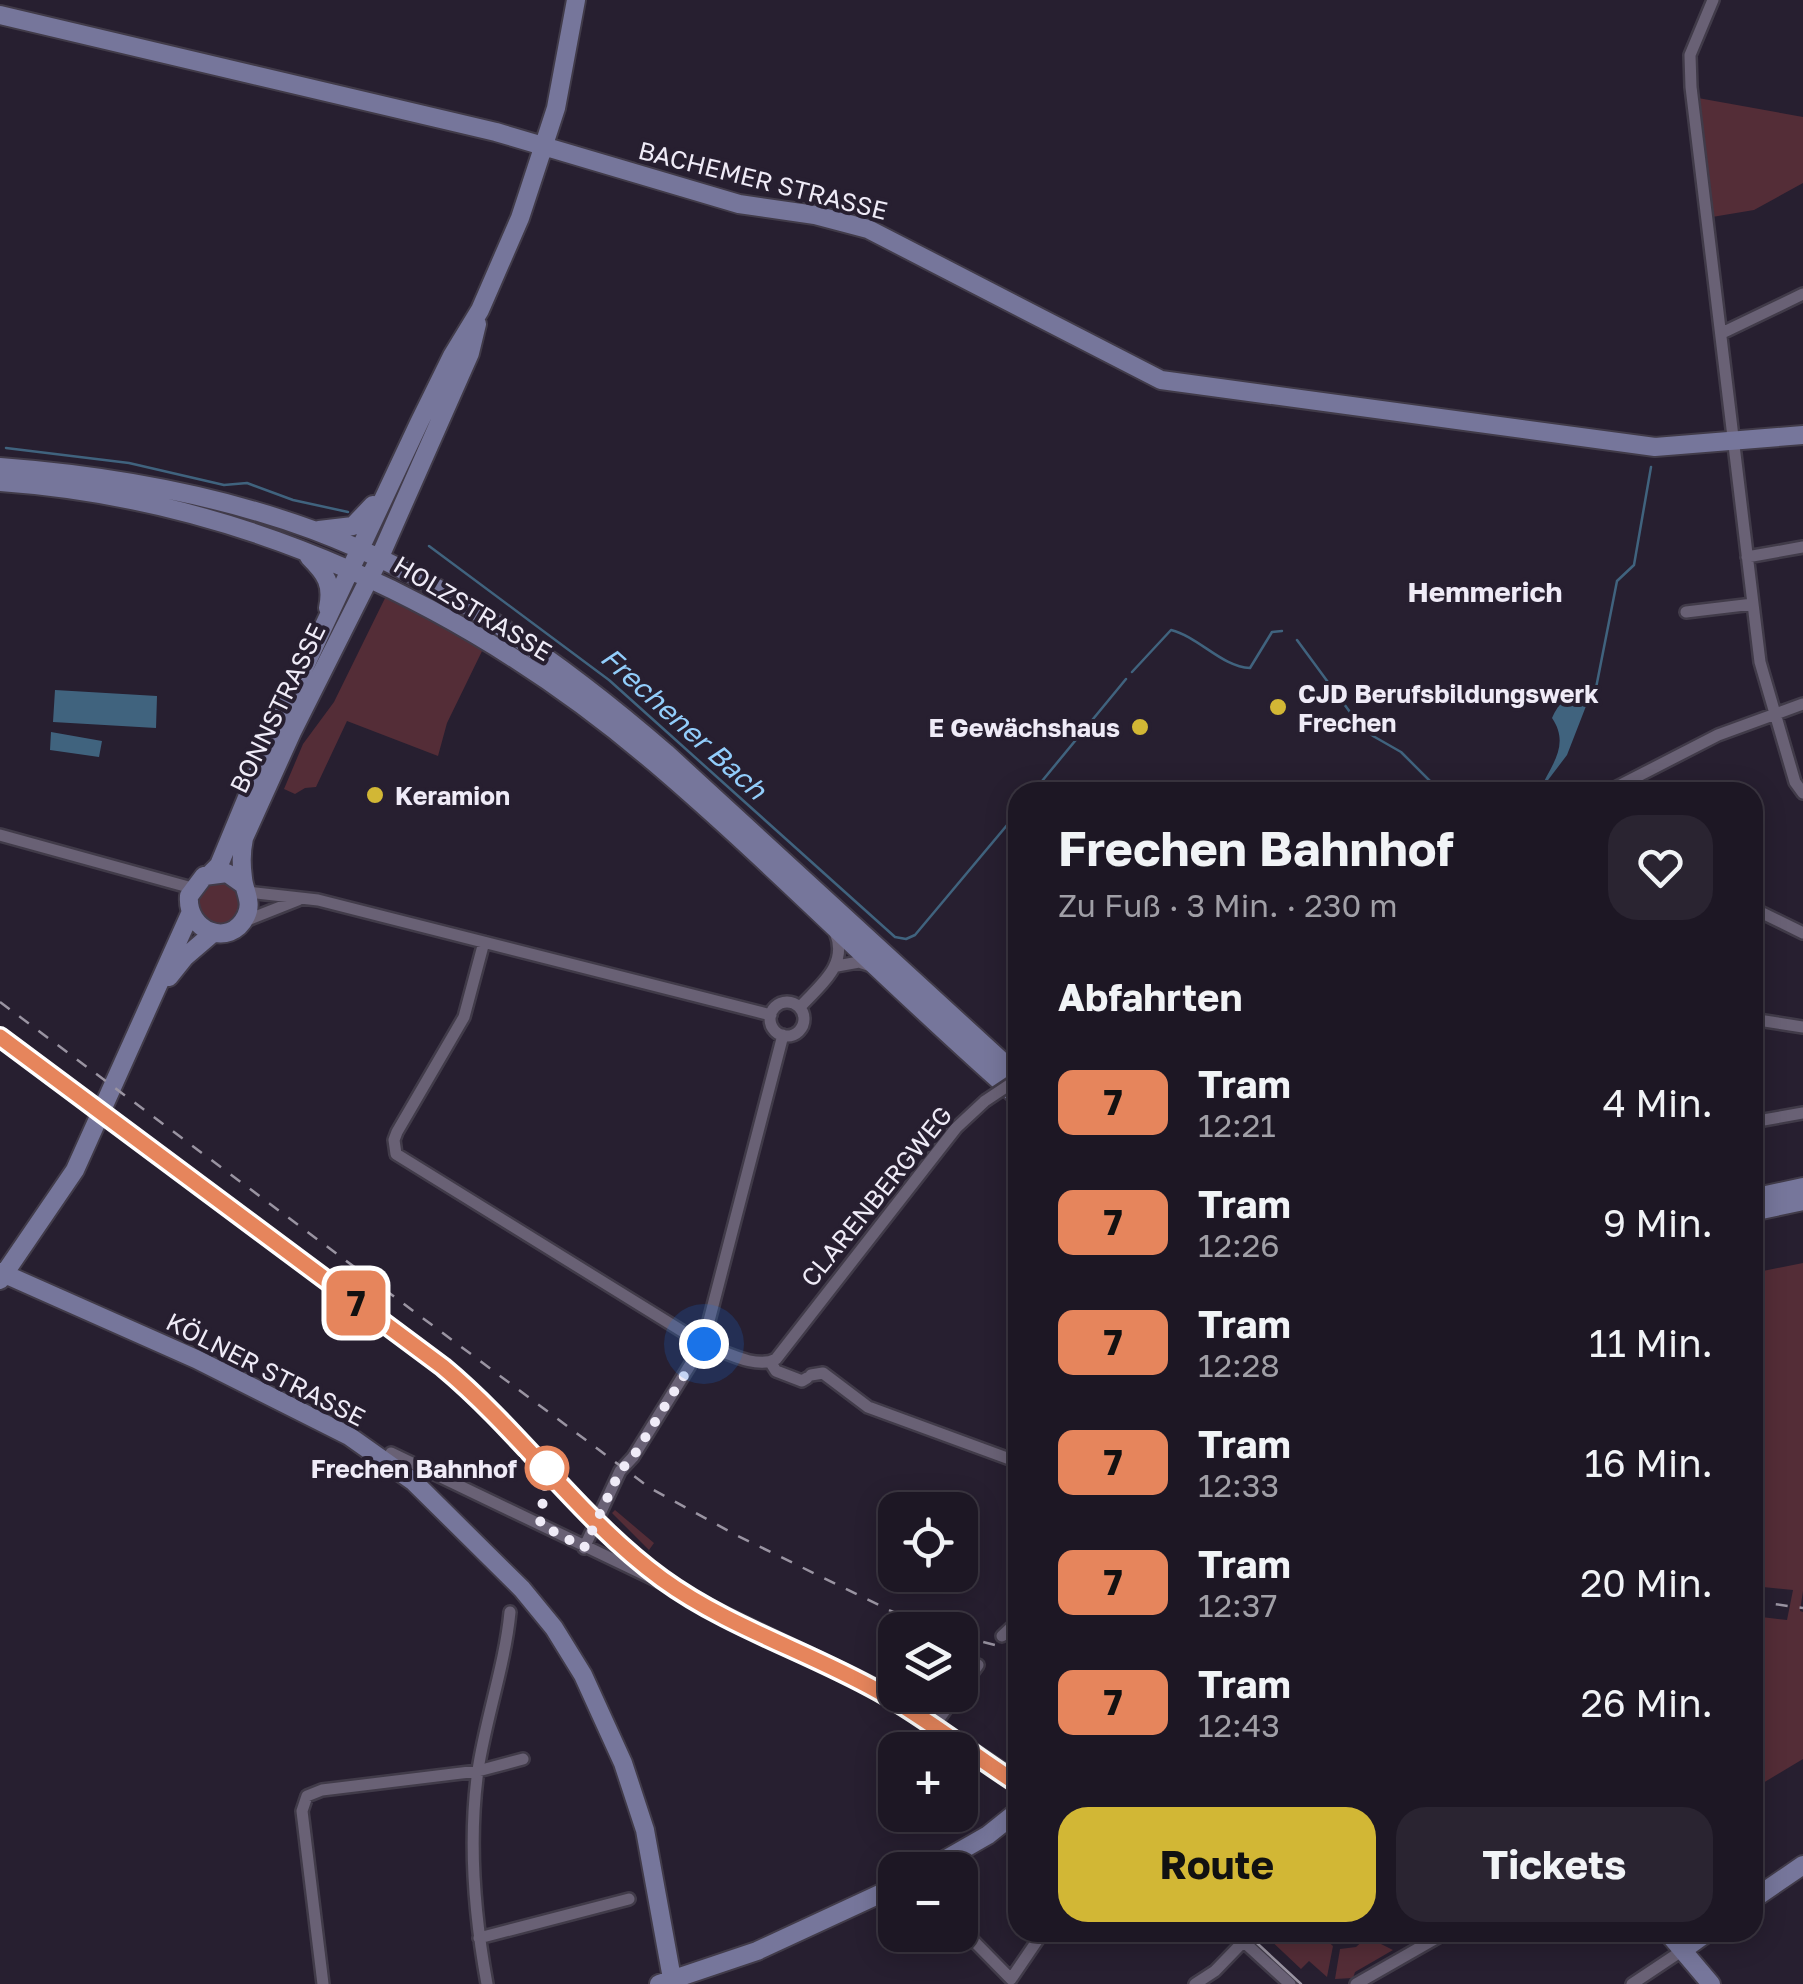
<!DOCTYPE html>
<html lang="de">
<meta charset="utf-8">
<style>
:root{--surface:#1d1724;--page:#2a2431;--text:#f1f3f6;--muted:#a09fa6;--line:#3b3641;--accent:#d2b735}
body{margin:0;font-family:"Golos Text",sans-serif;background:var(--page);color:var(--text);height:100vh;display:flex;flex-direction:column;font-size:38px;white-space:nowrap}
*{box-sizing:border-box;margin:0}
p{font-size:32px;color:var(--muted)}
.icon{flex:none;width:55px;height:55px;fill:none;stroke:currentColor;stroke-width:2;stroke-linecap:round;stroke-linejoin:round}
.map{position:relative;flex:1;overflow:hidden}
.drawer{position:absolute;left:1008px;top:782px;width:755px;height:1160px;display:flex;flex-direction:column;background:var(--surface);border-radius:30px;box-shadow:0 5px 25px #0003,0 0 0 2px var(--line)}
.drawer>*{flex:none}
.badge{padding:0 20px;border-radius:15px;font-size:35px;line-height:65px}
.controls{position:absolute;left:878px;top:1492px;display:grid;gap:20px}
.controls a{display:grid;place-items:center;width:100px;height:100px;border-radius:20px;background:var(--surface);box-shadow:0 5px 25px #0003,0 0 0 2px var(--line);font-size:50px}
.you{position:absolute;width:50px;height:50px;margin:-25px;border:8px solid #fff;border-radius:50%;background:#1a73e8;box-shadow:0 0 0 15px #1a73e833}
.map>.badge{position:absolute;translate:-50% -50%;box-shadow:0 0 0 5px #fff}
h2{padding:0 50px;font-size:38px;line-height:90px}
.round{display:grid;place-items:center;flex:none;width:105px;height:105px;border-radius:30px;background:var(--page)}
.overview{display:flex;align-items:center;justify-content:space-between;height:170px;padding:0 50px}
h1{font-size:48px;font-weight:700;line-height:75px}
.button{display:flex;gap:20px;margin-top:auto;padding:20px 50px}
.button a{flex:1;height:115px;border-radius:30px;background:var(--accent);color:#111;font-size:40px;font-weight:700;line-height:115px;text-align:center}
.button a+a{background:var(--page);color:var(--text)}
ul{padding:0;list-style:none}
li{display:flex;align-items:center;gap:30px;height:120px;padding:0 50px}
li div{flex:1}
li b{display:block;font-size:38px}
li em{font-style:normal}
li .badge{min-width:110px;font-weight:700;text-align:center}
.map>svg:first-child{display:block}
</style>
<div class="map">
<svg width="1803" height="1984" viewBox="0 0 1803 1984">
<rect width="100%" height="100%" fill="#271f30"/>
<path fill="#542d37" d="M1698,98L1803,117V183L1754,210L1712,217Z
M388,592L484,647L447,723L438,756L347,721L316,787L305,788L295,794L284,789L303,744L334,702Z
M197 903a23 23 0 1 1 46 0a23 23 0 1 1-46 0Z
M1803,1263V1591L1800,1611L1803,1612V1759L1753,1789V1616L1787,1620L1793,1590L1753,1586V1273Z
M615,1510L654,1543L649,1550L612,1513Z
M1263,1933H1318L1333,1946L1327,1977L1309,1961L1301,1969Z
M1367,1937L1393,1950L1355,1972L1353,1978L1335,1979L1340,1949L1356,1947Z"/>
<path fill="#40637e" d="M1584,688L1594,692L1595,696L1588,701L1567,755L1539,792C1550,766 1571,746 1552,718C1558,704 1570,691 1584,688Z
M55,690L157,696L156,728L53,722Z
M51,732L102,741L99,757L50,750Z"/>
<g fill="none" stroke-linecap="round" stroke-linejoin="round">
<path stroke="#40637e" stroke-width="2.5" d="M6,448L129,463L224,485L247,483L293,500L348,512
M429,546L609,680L895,937L906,939L915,935L1018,812
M1297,640L1358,723L1373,736L1401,752L1441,792
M1132,672L1171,630C1199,637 1222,667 1250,668L1272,632L1282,631
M1592,694L1595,693L1617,581L1634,565L1651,467
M1033,792L1126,679"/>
<defs>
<path id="street" d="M1713,0L1690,55L1691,87L1760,662L1795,782L1803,793
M1722,333L1803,294
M1747,557L1803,547
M1686,612L1753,604
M1607,792L1718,735L1803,704
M0,835L192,888
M248,892L318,900L771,1015
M1752,908L1803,933
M245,921L298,900
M484,942L464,1017L397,1132L394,1140L396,1154L703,1344C724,1351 756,1370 776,1359L956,1128L985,1101
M837,966L859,962L871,966
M770 1019a17 17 0 1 1 34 0a17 17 0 1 1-34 0Z
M800,1007C820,985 849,965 835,932
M1752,1019L1803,1027
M1752,1122L1803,1113
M771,1363L776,1371L802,1381L807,1378
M811,1375L823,1373L868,1407L1018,1462
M391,1453L879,1687L1018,1779
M584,1548L620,1471L633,1457L703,1344L783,1035
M1002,1636L1018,1621
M960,1690L978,1665
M936,1723L956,1695
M960,1927L1011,1979L1043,1932
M1233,1932L1290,1984
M479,1938L629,1899
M323,1984L302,1811L307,1796L322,1790L478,1771L523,1759
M487,1984C474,1913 468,1842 478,1770C486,1717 505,1665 510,1612
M1195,1984L1215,1971L1243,1942
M1356,1984L1447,1932
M1632,1984L1683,1950"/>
<path id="secondary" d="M0,15L496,132L739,204L815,215L868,229L1161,380L1655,447L1803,435
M0,467C106,475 212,493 313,530C444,579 561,662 666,753L1018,1076
M0,482C244,499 471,606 656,764C780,870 894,989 1018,1097
M319,530L353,526L373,505
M309,557C326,574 333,584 328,608
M210,874L219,865L275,730L419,423L452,356L480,310L520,218L556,108L576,0
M244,885L227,873L204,876L189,896C186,931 230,949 246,916C253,902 244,891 243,878C241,864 241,852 244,838L292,732L379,559L470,353L477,324
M169,977L185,957L213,933
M1752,1198L1803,1187
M1752,1212L1803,1201
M0,1272L196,1359L349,1436L414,1482L522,1589L554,1628L583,1675L623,1763L645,1830L673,1984
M0,1280L75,1170L190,914
M927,1870L988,1835L1018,1811
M1752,1900L1803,1865
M1667,1932L1711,1984
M1683,1950L1708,1932
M659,1984L757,1951L895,1887"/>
</defs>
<use href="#street" stroke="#413b49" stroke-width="16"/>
<use href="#secondary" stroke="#413b49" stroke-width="22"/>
<use href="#street" stroke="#696175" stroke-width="11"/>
<use href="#secondary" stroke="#76769b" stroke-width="18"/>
<path stroke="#9a94a2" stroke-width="2.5" d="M0,1037L443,1367C522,1432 580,1519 662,1579C728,1627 808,1651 878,1691C927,1718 971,1754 1018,1784
M1245,1932L1301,1984"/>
<path stroke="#9a94a2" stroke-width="2.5" stroke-dasharray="12 12" stroke-linecap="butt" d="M0,1002L650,1488L736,1535L891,1611L941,1630
M1752,1601L1803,1608
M960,1636L1018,1651"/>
<defs>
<path id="street-bridge" d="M985,1101L1018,1079"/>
</defs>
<use href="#street-bridge" stroke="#413b49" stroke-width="16" stroke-linecap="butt"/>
<use href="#street-bridge" stroke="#696175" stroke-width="11"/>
</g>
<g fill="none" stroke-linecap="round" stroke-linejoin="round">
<defs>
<path id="line" d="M0,1037L443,1367C521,1432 580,1519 662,1579C728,1627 807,1651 878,1691C927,1718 971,1754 1018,1784"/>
</defs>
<use href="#line" stroke="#fff" stroke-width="22"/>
<use href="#line" stroke="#e6855c" stroke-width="15"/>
<path stroke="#efebf7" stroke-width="10" stroke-dasharray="0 18" d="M547,1468L540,1524L584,1548L620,1471L633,1457L704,1344"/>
</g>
<g fill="#d2b735" stroke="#271f30" stroke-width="4">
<circle cx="1278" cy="707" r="10"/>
<circle cx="1140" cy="727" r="10"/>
<circle cx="375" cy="795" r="10"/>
</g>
<circle fill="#fff" stroke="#e6855c" stroke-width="5" cx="547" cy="1468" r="20"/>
<g text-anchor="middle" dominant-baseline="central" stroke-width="8" stroke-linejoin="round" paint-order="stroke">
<g font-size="25" fill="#efebf7" stroke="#271f30">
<text transform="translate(763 180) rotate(14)">BACHEMER STRASSE</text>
<text transform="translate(473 608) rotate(31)">HOLZSTRASSE</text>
<text transform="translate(277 708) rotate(-64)">BONNSTRASSE</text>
<text transform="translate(876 1196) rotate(-51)">CLARENBERGWEG</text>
<text transform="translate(266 1369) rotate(27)">KÖLNER STRASSE</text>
</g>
<g font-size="25" font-weight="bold" fill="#efebf7" stroke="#271f30" text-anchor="start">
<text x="1298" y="693">CJD Berufsbildungswerk<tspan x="1298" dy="29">Frechen</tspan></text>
<text x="1120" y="727" text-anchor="end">E Gewächshaus</text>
<text x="395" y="795">Keramion</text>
</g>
<g font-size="25" font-weight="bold" fill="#efebf7" stroke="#271f30" text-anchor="end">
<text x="517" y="1468">Frechen Bahnhof</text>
</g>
<g font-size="28" font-weight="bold" fill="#efebf7" stroke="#271f30">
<text x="1485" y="591">Hemmerich</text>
</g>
<g font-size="28" font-style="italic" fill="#92cdfb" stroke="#271f30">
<text transform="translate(684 723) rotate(42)">Frechener Bach</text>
</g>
</g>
</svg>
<div class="controls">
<a><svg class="icon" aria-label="locate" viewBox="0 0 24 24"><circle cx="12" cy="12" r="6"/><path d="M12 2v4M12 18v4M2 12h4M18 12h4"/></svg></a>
<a><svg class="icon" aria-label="layers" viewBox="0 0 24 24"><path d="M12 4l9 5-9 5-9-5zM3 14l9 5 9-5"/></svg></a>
<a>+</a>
<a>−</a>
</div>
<div class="you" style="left:704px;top:1344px"></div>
<b class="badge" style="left:356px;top:1303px;background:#e6855c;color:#111">7</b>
<section class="drawer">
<div class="overview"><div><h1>Frechen Bahnhof</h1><p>Zu Fuß · 3 Min. · 230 m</p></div><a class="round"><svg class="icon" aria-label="heart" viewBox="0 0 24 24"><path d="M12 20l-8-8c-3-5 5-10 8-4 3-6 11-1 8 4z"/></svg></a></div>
<h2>Abfahrten</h2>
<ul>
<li><span class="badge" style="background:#e6855c;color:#111">7</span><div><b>Tram</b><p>12:21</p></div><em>4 Min.</em></li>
<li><span class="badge" style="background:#e6855c;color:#111">7</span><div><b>Tram</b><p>12:26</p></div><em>9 Min.</em></li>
<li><span class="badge" style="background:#e6855c;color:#111">7</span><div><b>Tram</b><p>12:28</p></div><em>11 Min.</em></li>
<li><span class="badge" style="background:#e6855c;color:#111">7</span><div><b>Tram</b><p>12:33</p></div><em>16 Min.</em></li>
<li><span class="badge" style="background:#e6855c;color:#111">7</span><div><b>Tram</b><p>12:37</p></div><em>20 Min.</em></li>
<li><span class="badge" style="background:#e6855c;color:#111">7</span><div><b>Tram</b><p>12:43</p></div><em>26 Min.</em></li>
</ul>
<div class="button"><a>Route</a><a>Tickets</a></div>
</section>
</div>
